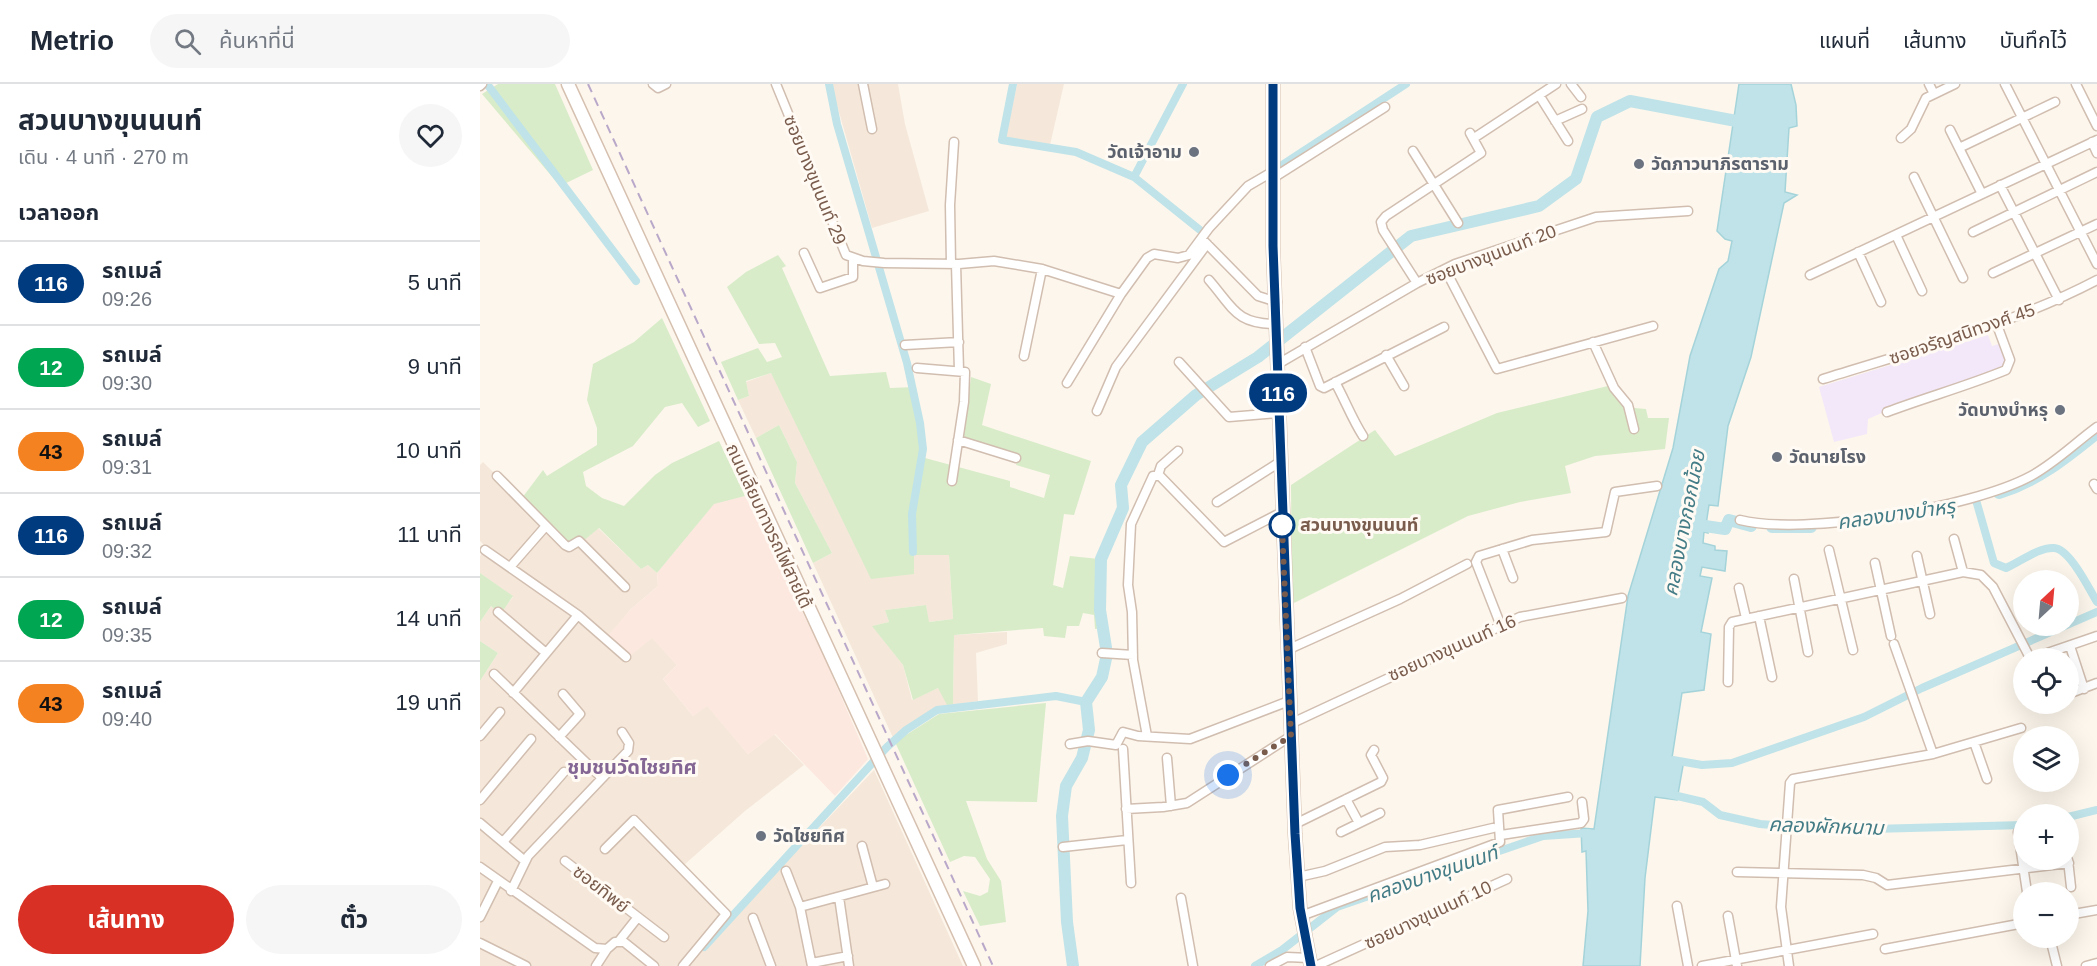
<!DOCTYPE html>
<html lang="th">
<meta charset="utf-8">
<style>
:root{--surface:#fff;--page:#f6f6f7;--text:#1f2937;--muted:#747a83;--line:#e0e1e3;--accent:#d93025}
body{margin:0;font-family:Arial,"Noto Sans Thai",sans-serif;background:var(--page);color:var(--text);height:100vh;display:flex;flex-direction:column;font-size:22px;white-space:nowrap}
*{box-sizing:border-box;margin:0}
p{font-size:20px;color:var(--muted)}
.icon{flex:none;width:33px;height:33px;fill:none;stroke:currentColor;stroke-width:2;stroke-linecap:round;stroke-linejoin:round}
.map{position:relative;flex:1;overflow:hidden}
.sheet{display:flex;flex-direction:column;background:var(--surface);width:480px}
.sheet>*{flex:none}
.badge{padding:0 12px;border-radius:20px;font-size:21px;line-height:39px}
.needle{width:39px;rotate:26deg}
.tools{position:absolute;left:1533px;top:486px;display:grid;gap:12px}
.tools a{display:grid;place-items:center;width:66px;height:66px;border-radius:50%;background:var(--surface);box-shadow:0 6px 24px #0002;font-size:30px}
.you{position:absolute;width:30px;height:30px;margin:-15px;border:4px solid #fff;border-radius:50%;background:#1a73e8;box-shadow:0 0 0 9px #1a73e833}
.map>.badge{position:absolute;translate:-50% -50%;box-shadow:0 0 0 3px #fff}
h2{padding:0 18px;font-size:22px;line-height:54px}
.round{display:grid;place-items:center;flex:none;width:63px;height:63px;border-radius:32px;background:var(--page)}
.head{display:flex;align-items:center;justify-content:space-between;height:102px;padding:0 18px}
h1{font-size:28px;font-weight:700;line-height:45px}
.primary-button{display:flex;gap:12px;margin-top:auto;padding:12px 18px}
.primary-button a{flex:1;height:69px;border-radius:36px;background:var(--accent);color:#fff;font-size:24px;font-weight:700;line-height:69px;text-align:center}
.primary-button a+a{background:var(--page);color:var(--text)}
ul{padding:0;list-style:none}
li{display:flex;align-items:center;gap:18px;height:84px;padding:0 18px;border-top:2px solid var(--line)}
li div{flex:1}
li b{display:block;font-size:22px}
li em{font-style:normal}
li .badge{min-width:66px;font-weight:700;text-align:center}
header{display:flex;align-items:center;gap:36px;box-sizing:border-box;height:84px;padding:0 30px;background:var(--surface);border-bottom:2px solid var(--line)}
header strong{font-size:28px}
nav{display:flex;gap:33px;margin-inline-start:auto;font-size:21px}
.search{width:420px;height:54px;background:var(--page);display:flex;align-items:center;gap:15px;box-sizing:border-box;padding:0 21px;border-radius:33px;color:var(--muted);font-size:22px}
main{display:flex;flex:1;min-height:0}
.map>svg:first-child{display:block}
</style>
<header>
<strong>Metrio</strong>
<div class="search"><svg class="icon" aria-label="search" viewBox="0 0 24 24"><circle cx="10" cy="10" r="6"/><path d="M15 15l6 6"/></svg>ค้นหาที่นี่</div>
<nav><a>แผนที่</a><a>เส้นทาง</a><a>บันทึกไว้</a></nav>
</header>
<main>
<section class="sheet">
<div class="head"><div><h1>สวนบางขุนนนท์</h1><p>เดิน · 4 นาที · 270 m</p></div><a class="round"><svg class="icon" aria-label="heart" viewBox="0 0 24 24"><path d="M12 20l-8-8c-3-5 5-10 8-4 3-6 11-1 8 4z"/></svg></a></div>
<h2>เวลาออก</h2>
<ul>
<li><span class="badge" style="background:#003b80;color:#fff">116</span><div><b>รถเมล์</b><p>09:26</p></div><em>5 นาที</em></li>
<li><span class="badge" style="background:#00a651;color:#fff">12</span><div><b>รถเมล์</b><p>09:30</p></div><em>9 นาที</em></li>
<li><span class="badge" style="background:#f58220;color:#111">43</span><div><b>รถเมล์</b><p>09:31</p></div><em>10 นาที</em></li>
<li><span class="badge" style="background:#003b80;color:#fff">116</span><div><b>รถเมล์</b><p>09:32</p></div><em>11 นาที</em></li>
<li><span class="badge" style="background:#00a651;color:#fff">12</span><div><b>รถเมล์</b><p>09:35</p></div><em>14 นาที</em></li>
<li><span class="badge" style="background:#f58220;color:#111">43</span><div><b>รถเมล์</b><p>09:40</p></div><em>19 นาที</em></li>
</ul>
<div class="primary-button"><a>เส้นทาง</a><a>ตั๋ว</a></div>
</section>
<div class="map">
<svg width="1617" height="882" viewBox="0 0 1617 882">
<rect width="100%" height="100%" fill="#fdf6ec"/>
<path fill="#f5e8da" d="M351,0H418L425,40L449,127L392,144Z
M537,0H584L570,61L526,53Z
M291,289L308,321L434,471H469L473,535L448,538L446,521L405,526L409,538L393,542L423,581L432,616L458,604L473,620L474,551L527,548V560L496,569L498,617L465,622L415,658L333,479L352,469L315,399L317,378L299,341L276,354L258,316L269,312L266,298Z
M3,378L92,466L118,444L161,485L168,481L177,489L178,502L150,526L129,553H172L197,581L183,595L213,632L227,621L268,670L294,650L324,681L265,727L204,781L250,830L316,768L394,686L483,882H0V597L18,569L0,557V538L11,522L19,531L33,513L0,489V472L6,463L0,457V381Z"/>
<path fill="#fde8e0" d="M265,412L341,566L388,675L355,712L295,650L268,670L227,622L213,632L183,595L197,581L172,554L150,572L128,552L150,526L178,502L177,489L234,419Z"/>
<path fill="#f3e8fa" d="M1508,251L1512,262L1522,259L1529,279L1526,285L1406,327L1388,335L1387,350L1354,358L1339,303Z"/>
<path fill="#d8ecc9" d="M18,0H75L113,86L80,102L2,10Z
M298,171L306,182L302,184L350,292L406,288L410,304L436,303L444,346L445,374L530,397V403L564,414L570,391L536,381L540,372L483,354L491,293L511,300L502,341L611,377L594,431L584,430L573,501L583,504L590,472L619,475L626,544L615,545L614,531L603,529L599,542H587L585,554L564,552L563,544L474,551L473,620L467,621L458,604L433,616L423,581L392,542L409,538L405,526L446,521L449,538L473,535L469,471H434V490L391,495L291,289L266,297L269,312L258,316L241,278L278,264L287,278L302,273L295,259L279,260L247,203L266,188Z
M182,234L230,337L218,343L202,319L185,323L153,362L103,388L106,402L122,414L144,422L175,391L192,379L239,357L265,412L234,420L177,489L168,481L161,485L119,444L92,466L42,414L63,386L67,392L117,361V344L107,316L113,280L154,258Z
M1136,300L1154,324L1166,325L1168,334H1189L1185,365L1115,372L1085,382L1091,409L1040,418L988,432L812,520L811,401L895,346L915,372L1017,329Z
M299,341L317,378L315,399L352,469L333,479L276,354Z
M0,489L33,512L20,531L11,522L0,538Z
M0,557L18,569L0,597Z
M566,619L557,718L486,717L507,775L521,797L526,838L500,842L483,807L500,812L508,808L510,795L495,773L484,772L470,778L415,658L459,630Z"/>
<path fill="#bfe3e8" stroke="#a5d3da" stroke-width="1.5" d="M1259,0H1311L1316,21L1317,42L1309,44L1305,108L1317,111L1304,119L1271,273L1248,342L1238,422L1229,421L1226,441L1228,442V449L1224,448L1223,459L1235,462V466L1247,467L1245,487L1222,483L1220,492L1232,494L1221,548L1231,550L1224,606L1202,609L1192,674L1204,676L1197,716L1175,713L1165,794L1160,882H1103L1108,827L1106,767L1102,768L1101,744L1114,745L1148,512L1193,364L1210,272L1239,185L1248,177L1252,157L1245,155L1237,147Z"/>
<g fill="none" stroke-linecap="round" stroke-linejoin="round">
<path stroke="#bfe3e8" stroke-width="8" d="M7,0L156,197
M349,0L357,40L427,279L440,339L443,365L432,430L433,468
M533,0L522,56L596,68L654,93L720,146
M802,81L926,0
M654,93L703,0
M1496,416L1514,479L1526,484C1540,478 1559,463 1574,464C1590,465 1609,505 1617,518
M1193,676L1222,681L1252,679L1384,633L1442,604L1617,528
M1189,710L1223,718L1240,731L1280,740L1354,746L1544,741
M1588,733L1617,726
M224,863L407,663L426,646L457,626L576,612L606,618
M775,882L802,866L857,823L1063,752L1108,749"/>
<path stroke="#bfe3e8" stroke-width="12" d="M1519,409C1558,397 1586,374 1617,349
M1212,440L1245,445L1249,436L1271,442
M1292,443H1331
M593,882L587,838L582,732L586,702L602,674L609,646L606,618L622,593L627,570L620,526L621,475L643,424L641,401L662,358L716,311L778,273L931,152L1059,122L1096,95L1117,33L1150,17L1267,39"/>
<defs>
<path id="street" d="M173,0L178,4L186,0
M296,0L366,171L383,177L404,179L479,180L514,177L562,185L641,210L667,174L674,170L698,174L709,171L729,144L768,102L792,88
M383,0L392,45
M1091,0L1101,13
M1449,0L1454,10
M1525,0L1617,180
M1596,0L1617,42
M0,2L2,0
M1059,11L1088,57
M1075,37L1102,25
M1470,46L1502,110
M994,54L1076,0
M1421,54L1431,45L1446,14L1475,0
M1612,58L1617,69
M1479,64L1575,18
M933,67L978,139
M1434,93L1483,194
M793,94L905,23
M1520,101L1579,216
M1493,148L1617,88
M1416,151L1442,207
M725,158L778,212L797,218
M1378,168L1401,218
M324,169L340,204L373,193V175
M471,180L470,121L474,58
M476,180L479,287
M965,185L1017,285L1173,242
M1513,189L1617,140
M1330,191L1617,56
M729,196C754,225 756,240 797,240
M937,199L903,146L901,138L906,132L1001,69L990,49
M1113,258L1134,304L1148,321L1154,345
M425,261L479,258
M825,263L840,302L844,304L964,243
M906,271L924,302
M544,272L562,185
M699,278L749,333L799,329
M798,280L937,199L975,180L1116,133L1208,127
M437,284L485,288L484,318L472,397
M1343,295C1436,266 1531,241 1617,196
M855,298C865,316 872,335 883,352
M587,299L641,210
M617,327L636,283L727,160
M1407,328C1447,313 1487,302 1526,286L1530,276L1517,241
M478,356L536,374
M678,391L681,382L698,367
M17,392L85,461L89,463L99,457L145,503
M1614,400L1617,405
M737,418L800,378
M1260,436C1324,452 1492,424 1551,392C1575,379 1595,359 1617,343
M1474,455L1483,488
M1022,465L1033,494
M5,466L98,531L146,573
M1349,466L1373,566
M1437,472L1450,530
M1395,479L1411,552
M30,483L65,443
M1314,495L1328,568
M1259,504L1266,534
M18,528L66,569
M1279,532L1292,593
M1021,542L996,478L999,472L1052,456L1126,448L1135,408L1177,402
M1590,562L1604,605
M807,566L920,515L987,480
M622,569L653,571
M1553,574L1617,552
M14,590L121,693
M1248,598L1249,543L1252,538L1483,488L1501,491L1513,503L1550,574
M33,609L98,531
M1588,610L1617,599
M810,640L1040,533L1142,514
M0,652L20,628
M667,652L653,576L652,528L648,501L651,440L673,392H680L744,458L802,428
M79,653L100,630L83,610
M1494,658L1507,695
M590,660L608,657L636,661L643,648L658,652L710,655L809,617
M643,665L651,799
M1453,670L1541,644
M687,674L691,722
M866,715L879,739
M0,716L51,655
M646,725L683,723L707,719L811,652
M0,739L45,777
M815,740L901,698L903,694L891,671L894,666
M861,748L900,729
M1538,748L1547,808
M1021,751L1101,739L1104,735L1102,718
M23,758L84,688
M382,762L393,803
M583,763L647,756
M125,765L154,736L246,830L203,882
M1588,776L1591,803
M85,777L184,853
M0,783L115,864L127,865L135,858H144L174,882
M306,787L320,823L332,882
M1257,788L1383,791L1396,794L1407,801L1589,779
M818,793L845,787L905,763L940,761L1013,744
M31,807L48,772L148,667L149,659L142,648
M359,813L369,882
M701,814L713,882
M1197,822L1208,882
M320,823L405,800
M1588,831L1617,826
M821,832L1020,758L1018,726L1088,713
M1248,832L1257,882
M0,833L18,797
M273,834L291,882
M1570,854L1577,882
M139,857L158,833
M0,859L46,882
M1405,865L1544,839
M332,879L368,872
M116,882L127,865
M790,882L807,873L829,874
M836,882L1027,795
M1222,882L1393,850
M1309,882L1301,823L1310,699L1313,695L1453,670L1414,560
M1606,882L1617,879"/>
<path id="secondary" d="M88,0L494,882
M793,0V162L815,750L820,824L831,882"/>
</defs>
<use href="#street" stroke="#d1beb0" stroke-width="11"/>
<use href="#secondary" stroke="#d6c0b0" stroke-width="15"/>
<use href="#street" stroke="#fff" stroke-width="8"/>
<use href="#secondary" stroke="#fff" stroke-width="12"/>
<path stroke="#b9a8c9" stroke-width="2" stroke-dasharray="9 6" stroke-linecap="butt" d="M108,0L513,882"/>
</g>
<g fill="none" stroke-linecap="round" stroke-linejoin="round">
<defs>
<path id="line" d="M793,0V162L815,750L820,824L831,882"/>
</defs>
<use href="#line" stroke="#fff" stroke-width="14"/>
<use href="#line" stroke="#003b80" stroke-width="9"/>
<path stroke="#7a5c4d" stroke-width="6" stroke-dasharray="0 10.8" d="M748,691L811,652L802,441"/>
</g>
<g fill="#6b7280" stroke="#fffaf3" stroke-width="2">
<circle cx="714" cy="68" r="6"/>
<circle cx="1159" cy="80" r="6"/>
<circle cx="1580" cy="326" r="6"/>
<circle cx="1297" cy="373" r="6"/>
<circle cx="281" cy="752" r="6"/>
</g>
<circle fill="#fff" stroke="#003b80" stroke-width="3" cx="802" cy="441" r="12"/>
<g text-anchor="middle" dominant-baseline="central" stroke-width="6" stroke-linejoin="round" paint-order="stroke">
<g font-size="18" font-weight="bold" fill="#5b616d" stroke="#fffaf3" text-anchor="start">
<text x="702" y="68" text-anchor="end">วัดเจ้าอาม</text>
<text x="1171" y="80">วัดภาวนาภิรตาราม</text>
<text x="1568" y="326" text-anchor="end">วัดบางบำหรุ</text>
<text x="1309" y="373">วัดนายโรง</text>
<text x="293" y="752">วัดไชยทิศ</text>
</g>
<g font-size="18" fill="#7a5c4d" stroke="#fffaf3">
<text transform="translate(335 96) rotate(68)">ซอยบางขุนนนท์ 29</text>
<text transform="translate(1011 171) rotate(-21)">ซอยบางขุนนนท์ 20</text>
<text transform="translate(1482 250) rotate(-19)">ซอยจรัญสนิทวงศ์ 45</text>
<text transform="translate(289 442) rotate(65)">ถนนเลียบทางรถไฟสายใต้</text>
<text transform="translate(972 564) rotate(-24)">ซอยบางขุนนนท์ 16</text>
<text transform="translate(121 805) rotate(38)">ซอยทิพย์</text>
<text transform="translate(948 831) rotate(-25)">ซอยบางขุนนนท์ 10</text>
</g>
<g font-size="18" font-weight="bold" fill="#7a5c4d" stroke="#fffaf3" text-anchor="start">
<text x="820" y="441">สวนบางขุนนนท์</text>
</g>
<g font-size="20" font-style="italic" fill="#437c86" stroke="#fffaf3">
<text transform="translate(1416 430) rotate(-8)">คลองบางบำหรุ</text>
<text transform="translate(1204 439) rotate(-79)">คลองบางกอกน้อย</text>
<text transform="translate(1346 742) rotate(2)">คลองผักหนาม</text>
<text transform="translate(952 790) rotate(-19)">คลองบางขุนนนท์</text>
</g>
<g font-size="20" font-weight="bold" fill="#846695" stroke="#fffaf3">
<text x="152" y="683">ชุมชนวัดไชยทิศ</text>
</g>
</g>
</svg>
<div class="tools">
<a><svg class="needle" viewBox="-14 -14 28 28"><path d="M0-13l5 13h-10z" fill="#e53935"/><path d="M0 13l5-13h-10z" fill="#747a83"/></svg></a>
<a><svg class="icon" aria-label="locate" viewBox="0 0 24 24"><circle cx="12" cy="12" r="6"/><path d="M12 2v4M12 18v4M2 12h4M18 12h4"/></svg></a>
<a><svg class="icon" aria-label="layers" viewBox="0 0 24 24"><path d="M12 4l9 5-9 5-9-5zM3 14l9 5 9-5"/></svg></a>
<a>+</a>
<a>−</a>
</div>
<div class="you" style="left:748px;top:691px"></div>
<b class="badge" style="left:798px;top:309px;background:#003b80;color:#fff">116</b>
</div>
</main>
